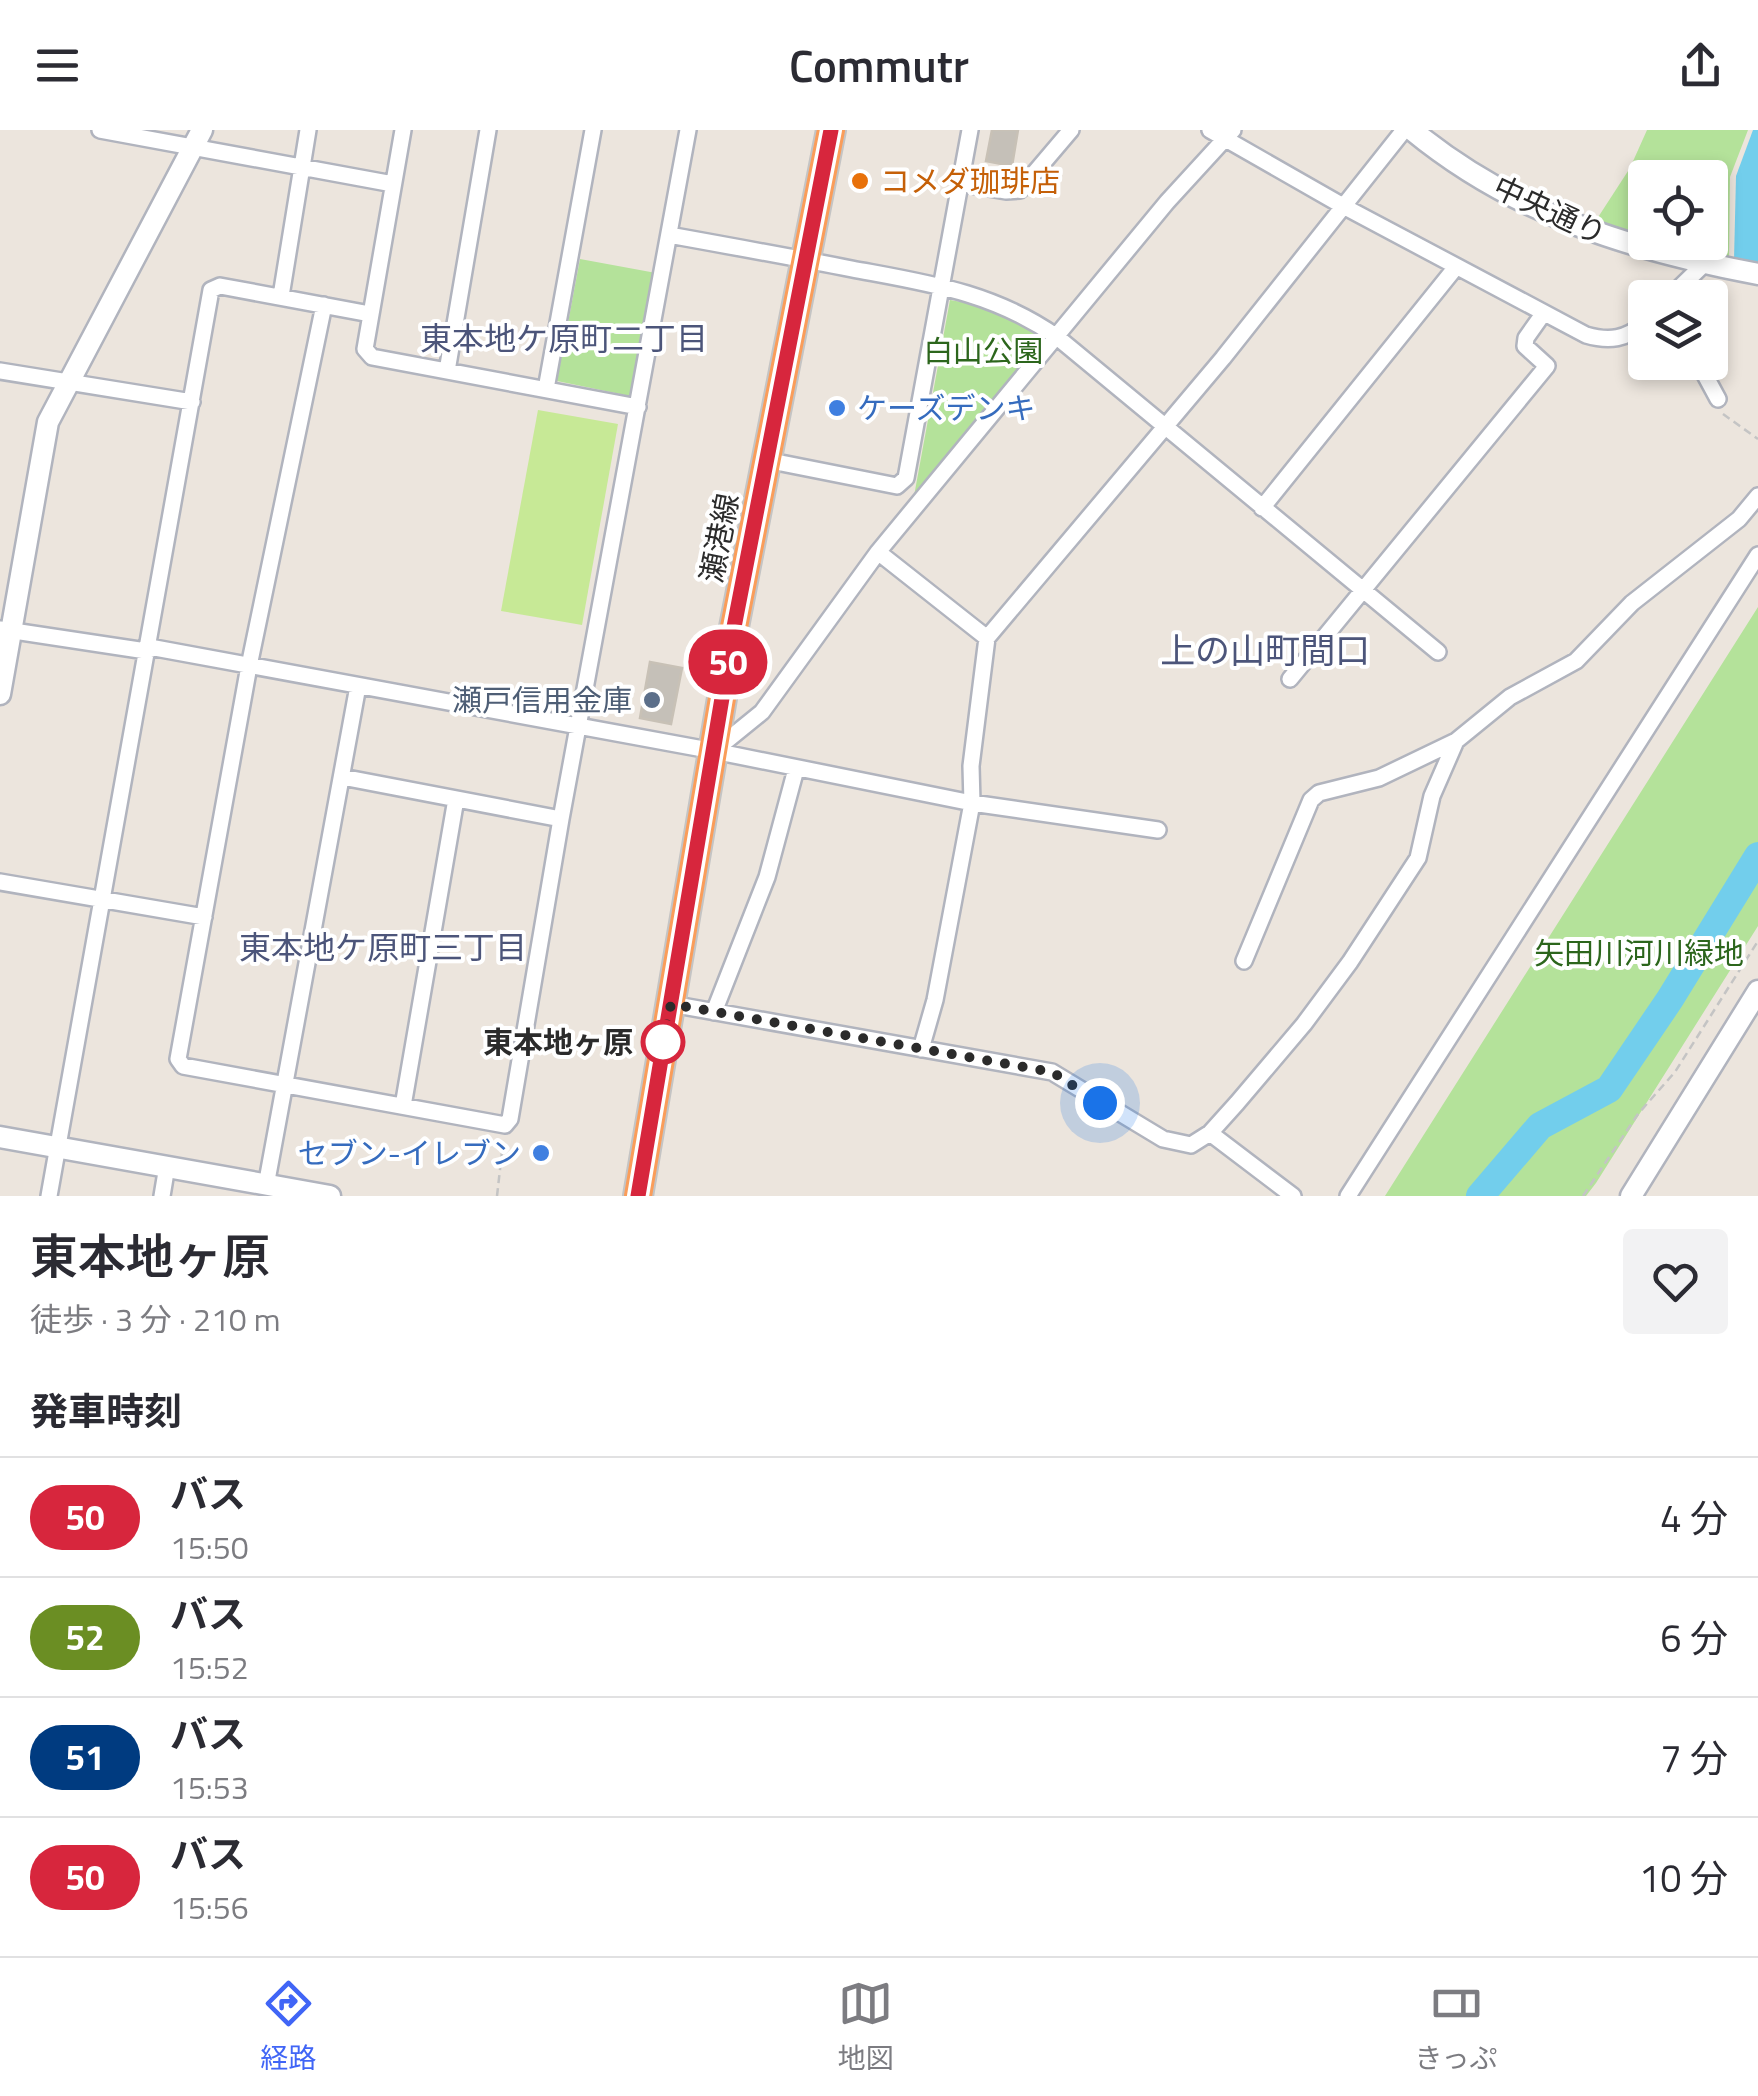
<!DOCTYPE html>
<html lang="ja">
<meta charset="utf-8">
<style>
:root{--surface:#fff;--page:#f2f2f3;--text:#2b2b33;--muted:#7c7c81;--line:#e1e1e2;--accent:#4065f6}
body{margin:0;font-family:"Titillium Web","Noto Sans JP",sans-serif;background:var(--page);color:var(--text);height:100vh;display:flex;flex-direction:column;font-size:38px;white-space:nowrap}
*{box-sizing:border-box;margin:0}
p{font-size:32px;color:var(--muted)}
.icon{flex:none;width:55px;height:55px;fill:none;stroke:currentColor;stroke-width:2;stroke-linecap:round;stroke-linejoin:round}
.map{position:relative;height:1066px;overflow:hidden}
.drawer{display:flex;flex-direction:column;background:var(--surface);flex:1}
.drawer>*{flex:none}
.badge{padding:0 20px;border-radius:32px;font-size:35px;line-height:65px}
.fabs{position:absolute;left:1628px;top:30px;display:grid;gap:20px}
.fabs a{display:grid;place-items:center;width:100px;height:100px;border-radius:10px;background:var(--surface);box-shadow:0 5px 15px #0003;font-size:50px}
.you{position:absolute;width:50px;height:50px;margin:-25px;border:8px solid #fff;border-radius:50%;background:#1a73e8;box-shadow:0 0 0 15px #1a73e833}
.map>.badge{position:absolute;translate:-50% -50%;box-shadow:0 0 0 5px #fff}
h2{padding:0 30px;font-size:38px;line-height:90px}
.round{display:grid;place-items:center;flex:none;width:105px;height:105px;border-radius:10px;background:var(--page)}
.summary{display:flex;align-items:center;justify-content:space-between;height:170px;padding:0 30px}
h1{font-size:48px;font-weight:600;line-height:75px}
ul{padding:0;list-style:none}
li{display:flex;align-items:center;gap:30px;height:120px;padding:0 30px;border-top:2px solid var(--line)}
li div{flex:1}
li b{display:block;font-size:38px}
li em{font-style:normal}
li .badge{min-width:110px;font-weight:700;text-align:center}
header{display:flex;justify-content:space-between;align-items:center;height:130px;padding:0 30px;background:var(--surface);font-size:45px;font-weight:600}
.menu{display:flex;justify-content:space-around;align-items:center;height:140px;border-top:2px solid var(--line);background:var(--surface);font-size:28px;color:var(--muted)}
.menu a{display:grid;justify-items:center;gap:5px}
.menu .current{color:var(--accent)}
.map>svg:first-child{display:block}
</style>
<header><svg class="icon" aria-label="menu" viewBox="0 0 24 24"><path d="M4 6h16M4 12h16M4 18h16"/></svg>Commutr<svg class="icon" aria-label="share" viewBox="0 0 24 24"><path d="M12 15V3M7 8l5-5 5 5M5 13v7h14v-7"/></svg></header>
<div class="map">
<svg width="1758" height="1066" viewBox="0 0 1758 1066">
<rect width="100%" height="100%" fill="#ece5dd"/>
<path fill="#b4e29a" d="M1647,0H1748L1730,47L1729,129L1663,113L1710,112V48H1645V108L1593,95L1630,38Z
M580,129L656,143L630,266L557,251Z
M950,170L990,177L1050,207L919,367L914,366Z
M1758,477V796L1596,1053L1586,1066H1385Z"/>
<path fill="#c7e996" d="M538,280L618,294L582,495L501,481Z"/>
<path fill="#72ceec" d="M1753,0H1758V134L1734,130L1736,46Z"/>
<g fill="none" stroke-linecap="round" stroke-linejoin="round">
<path stroke="#72ceec" stroke-width="28" d="M1480,1066L1540,996L1609,959L1670,869L1758,726"/>
</g>
<path fill="#c5c0b8" stroke="#c8c1b6" stroke-width="2.5" d="M992,0H1018L1012,36L986,31Z
M650,532L682,538L671,594L640,588Z"/>
<g fill="none" stroke-linecap="round" stroke-linejoin="round">
<defs>
<path id="street" d="M100,0L393,54
M403,0L365,219L372,227L638,277
M1210,0L1343,76L1586,205C1610,212 1626,209 1645,193
M959,53L1006,61L1020,60L1071,0
M669,105C730,116 791,127 852,139C927,153 993,162 1057,207L1438,522
M281,166L308,0
M1669,168L1705,133
M324,175L249,536L178,929L183,936L505,995L510,989L561,689L688,0
M1698,232L1718,269
M0,241L192,272
M447,241L488,0
M546,259L593,0
M766,330L897,356L906,348L970,0
M1262,378L1456,137
M878,422L987,508
M0,499L146,521L155,518L714,621L972,673L1158,700
M1290,549L1547,236L1525,216L1526,208L1543,184
M714,621L762,582L878,422L1167,72L1233,0
M342,647L561,689
M0,752L204,787
M1244,831L1311,670L1319,663L1379,648L1456,611
M671,874L1052,942L1163,1009L1191,1015L1210,1003L1237,973L1304,894L1350,832L1418,728L1432,666L1456,611L1510,567L1576,531L1632,473L1739,389L1758,366
M714,882L767,747L796,639
M921,919L935,870L972,673L971,636L987,508L1223,228L1404,0
M403,976L456,669
M1210,1003L1293,1066
M266,1056L358,556
M49,1066L211,160L220,156L370,184
M162,1066L167,1036
M1348,1066L1758,425"/>
<path id="secondary" d="M1412,0C1514,84 1631,120 1758,144
M0,564L48,292L202,0
M0,1007L330,1066
M1631,1066L1758,861"/>
<path id="highway" d="M638,1066L734,497L831,0"/>
</defs>
<use href="#street" stroke="#b1b4be" stroke-width="20"/>
<use href="#secondary" stroke="#b1b4be" stroke-width="25"/>
<use href="#highway" stroke="#c4c4c4" stroke-width="32"/>
<path stroke="#c4c4c4" stroke-width="2.5" stroke-dasharray="8 5" stroke-linecap="butt" d="M1723,284L1758,309
M497,1066L503,1013
M1583,1066L1638,984L1675,942L1758,811"/>
<use href="#street" stroke="#fff" stroke-width="15"/>
<use href="#secondary" stroke="#fff" stroke-width="20"/>
<use href="#highway" stroke="#fa9d5a" stroke-width="28"/>
</g>
<g fill="none" stroke-linecap="round" stroke-linejoin="round">
<defs>
<path id="line" d="M638,1066L734,497L831,0"/>
</defs>
<use href="#line" stroke="#fff" stroke-width="22"/>
<use href="#line" stroke="#d7263d" stroke-width="15"/>
<path stroke="#2b2b2b" stroke-width="10" stroke-dasharray="0 18" d="M663,912L671,874L1052,942L1100,973"/>
</g>
<circle fill="#e8710a" stroke="#fff" stroke-width="4" cx="860" cy="51" r="10"/>
<g fill="#3f7fe0" stroke="#fff" stroke-width="4">
<circle cx="837" cy="278" r="10"/>
<circle cx="541" cy="1023" r="10"/>
</g>
<circle fill="#5c6f8a" stroke="#fff" stroke-width="4" cx="652" cy="570" r="10"/>
<circle fill="#fff" stroke="#d7263d" stroke-width="5" cx="663" cy="912" r="20"/>
<g text-anchor="middle" dominant-baseline="central" stroke-width="8" stroke-linejoin="round" paint-order="stroke">
<g font-size="30" fill="#c56008" stroke="#fff" text-anchor="start">
<text x="880" y="51">コメダ珈琲店</text>
</g>
<g font-size="30" fill="#2b2b2b" stroke="#fff">
<text transform="translate(1550 80) rotate(25)">中央通り</text>
<text transform="translate(719 408) rotate(-79)">瀬港線</text>
</g>
<g font-size="30" fill="#2c661c" stroke="#fff">
<text x="983" y="221">白山公園</text>
<text x="1639" y="823">矢田川河川緑地</text>
</g>
<g font-size="30" fill="#366cbe" stroke="#fff" text-anchor="start">
<text x="857" y="278">ケーズデンキ</text>
<text x="521" y="1023" text-anchor="end">セブン-イレブン</text>
</g>
<g font-size="30" fill="#4e5e75" stroke="#fff" text-anchor="end">
<text x="632" y="570">瀬戸信用金庫</text>
</g>
<g font-size="30" font-weight="bold" fill="#2b2b2b" stroke="#fff" text-anchor="end">
<text x="633" y="912">東本地ヶ原</text>
</g>
<g font-size="32" fill="#4c557a" stroke="#fff">
<text x="564" y="208">東本地ケ原町二丁目</text>
<text x="383" y="817">東本地ケ原町三丁目</text>
</g>
<g font-size="35" fill="#4c557a" stroke="#fff">
<text x="1265" y="520">上の山町間口</text>
</g>
</g>
</svg>
<div class="fabs">
<a><svg class="icon" aria-label="locate" viewBox="0 0 24 24"><circle cx="12" cy="12" r="6"/><path d="M12 2v4M12 18v4M2 12h4M18 12h4"/></svg></a>
<a><svg class="icon" aria-label="layers" viewBox="0 0 24 24"><path d="M12 4l9 5-9 5-9-5zM3 14l9 5 9-5"/></svg></a>
</div>
<div class="you" style="left:1100px;top:973px"></div>
<b class="badge" style="left:728px;top:532px;background:#d7263d;color:#fff">50</b>
</div>
<section class="drawer">
<div class="summary"><div><h1>東本地ヶ原</h1><p>徒歩 · 3 分 · 210 m</p></div><a class="round"><svg class="icon" aria-label="heart" viewBox="0 0 24 24"><path d="M12 20l-8-8c-3-5 5-10 8-4 3-6 11-1 8 4z"/></svg></a></div>
<h2>発車時刻</h2>
<ul>
<li><span class="badge" style="background:#d7263d;color:#fff">50</span><div><b>バス</b><p>15:50</p></div><em>4 分</em></li>
<li><span class="badge" style="background:#6b8e23;color:#fff">52</span><div><b>バス</b><p>15:52</p></div><em>6 分</em></li>
<li><span class="badge" style="background:#003b80;color:#fff">51</span><div><b>バス</b><p>15:53</p></div><em>7 分</em></li>
<li><span class="badge" style="background:#d7263d;color:#fff">50</span><div><b>バス</b><p>15:56</p></div><em>10 分</em></li>
</ul>
</section>
<nav class="menu">
<a class="current"><svg class="icon" aria-label="directions" viewBox="0 0 24 24"><path d="M12 3l9 9-9 9-9-9zM9 14v-3h6M13 9l2 2-2 2"/></svg>経路</a>
<a><svg class="icon" aria-label="map" viewBox="0 0 24 24"><path d="M3 6l6-2 6 2 6-2v14l-6 2-6-2-6 2zM9 4v14M15 6v14"/></svg>地図</a>
<a><svg class="icon" aria-label="tickets" viewBox="0 0 24 24"><path d="M3 7h18v10H3zM15 7v10"/></svg>きっぷ</a>
</nav>
